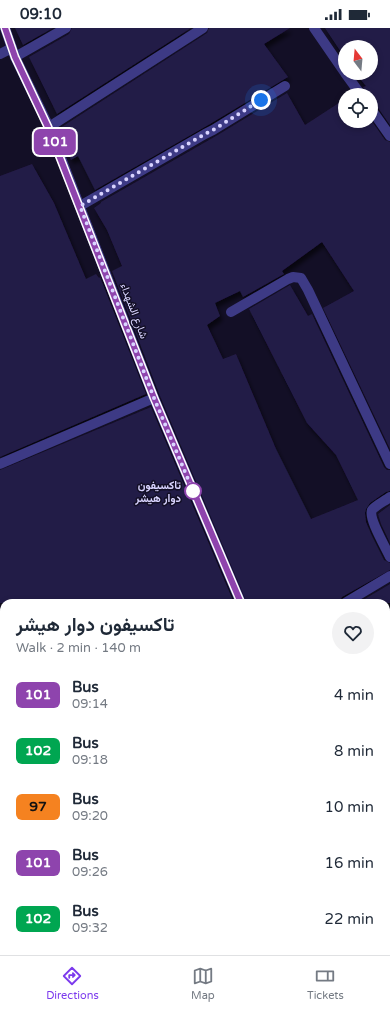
<!DOCTYPE html>
<meta charset="utf-8">
<style>
:root{--surface:#fff;--page:#f2f2f3;--text:#1f2937;--muted:#747a83;--line:#e0e1e3;--accent:#7c3aed}
body{margin:0;font-family:"Varela Round",Vazirmatn,sans-serif;background:var(--page);color:var(--text);height:100vh;display:flex;flex-direction:column;font-size:15px;white-space:nowrap}
*{box-sizing:border-box;margin:0}
p{font-size:13px;color:var(--muted)}
.icon{flex:none;width:22px;height:22px;fill:none;stroke:currentColor;stroke-width:2;stroke-linecap:round;stroke-linejoin:round}
.map{position:relative;flex:1;overflow:hidden}
.drawer{position:absolute;left:0px;top:571px;width:390px;height:356px;display:flex;flex-direction:column;background:var(--surface);border-radius:12px 12px 0 0;box-shadow:0 2px 6px #0003}
.drawer>*{flex:none}
.badge{padding:0 8px;border-radius:6px;font-size:14px;line-height:26px}
.needle{width:26px;rotate:344deg}
.tools{position:absolute;left:338px;top:12px;display:grid;gap:8px}
.tools a{display:grid;place-items:center;width:40px;height:40px;border-radius:50%;background:var(--surface);box-shadow:0 2px 6px #0003;font-size:20px}
.you{position:absolute;width:20px;height:20px;margin:-10px;border:3px solid #fff;border-radius:50%;background:#1a73e8;box-shadow:0 0 0 6px #1a73e833}
.map>.badge{position:absolute;translate:-50% -50%;box-shadow:0 0 0 2px #fff}
.round{display:grid;place-items:center;flex:none;width:42px;height:42px;border-radius:21px;background:var(--page)}
.head{display:flex;align-items:center;justify-content:space-between;height:68px;padding:0 16px}
h1{font-size:19px;font-weight:700;line-height:30px}
ul{padding:0;list-style:none}
li{display:flex;align-items:center;gap:12px;height:56px;padding:0 16px}
li div{flex:1}
li b{display:block;font-size:15px}
li em{font-style:normal}
li .badge{min-width:44px;font-weight:700;text-align:center}
.status{display:flex;justify-content:space-between;align-items:center;height:28px;padding:0 20px;background:var(--surface);direction:ltr}
.status svg{height:11px;fill:currentColor}
.menu{display:flex;justify-content:space-around;align-items:center;height:56px;border-top:1px solid var(--line);background:var(--surface);font-size:11px;color:var(--muted)}
.menu a{display:grid;justify-items:center;gap:2px}
.menu .current{color:var(--accent)}
.map>svg:first-child{display:block}
</style>
<div class="status"><b>09:10</b><svg viewBox="0 0 49 12"><path d="M0 12V9h3v3zM5 12V6h3v6zM10 12V3h3v9zM15 12V0h3v12zM26 1h20v11H26zM47 4h2v5h-2z"/></svg></div>
<div class="map">
<svg width="390" height="927" viewBox="0 0 390 927">
<defs>
<filter id="shadow"><feDropShadow dx="2.5" dy="4.5" stdDeviation="2" flood-color="#0009"/></filter>
</defs>
<rect width="100%" height="100%" fill="#130f26"/>
<path fill="#241b47" filter="url(#shadow)" d="M15,0H53L23,17Z
M72,0H191L57,86L29,29L69,6Z
M209,0H290L264,16L288,49L210,96L95,162L78,128L71,132L57,102L207,5Z
M325,0H390V97L376,77L371,75V67H367L363,59L366,58L355,45H371V19H345V30Z
M287,65L305,97L345,71V93L371,92L385,112L390,114V421L323,280L354,263L322,214L282,243L284,246L243,269L240,263L215,275L220,288L207,297L223,331L236,326L276,421L311,491L358,472L336,427L307,395L249,281L290,257L308,288L312,286L384,439L387,442H390V463L386,464L370,475L366,481L365,485L366,494L372,508L384,532L390,535V542L342,569L339,575H247L160,368L112,243L122,238L107,202L94,180L101,175V174L216,108Z
M32,136L54,175L86,251L96,246L99,250L100,249L146,366L0,429V148Z
M151,379L234,575H0V442Z
M390,477V515L381,496L378,486Z
M390,556V575H358Z"/>
<g fill="none" stroke-linecap="round" stroke-linejoin="round">
<path stroke="#3d3a85" stroke-width="10" d="M314,0L345,45
M0,26L12,20
M15,29L66,0
M345,45L361,67
M371,81L390,108
M49,99L203,0
M80,178L205,106L213,102L285,58
M231,284L288,251L293,249L301,250L308,262L390,436
M0,436L154,370
M390,469C385,473 376,477 372,482C368,490 386,520 390,529
M345,575L390,548
M386,682L390,679
M0,713L4,712
M386,776L390,774
M0,862H4
M386,889L390,887"/>
<path stroke="#3d3a85" stroke-width="10" d="M5,0L15,29L49,99L154,370L241,575
M327,923V927"/>
</g>
<g fill="none" stroke-linecap="round" stroke-linejoin="round">
<defs>
<path id="line" d="M5,0L15,29L48,99L154,370L241,575"/>
</defs>
<use href="#line" stroke="#fff" stroke-width="9"/>
<use href="#line" stroke="#8e44ad" stroke-width="6"/>
<path stroke="#d9d4ff" stroke-width="4" stroke-dasharray="0 7.2" d="M193,463L154,370L80,178L205,106L213,102L261,72"/>
</g>
<circle fill="#fff" stroke="#8e44ad" stroke-width="2" cx="193" cy="463" r="8"/>
<g text-anchor="middle" dominant-baseline="central" stroke-width="3" stroke-linejoin="round" paint-order="stroke">
<g font-size="11" fill="#d9d4ff" stroke="#130f26">
<text transform="translate(134 283) rotate(69)">شارع الشهداء</text>
</g>
<g font-size="11" font-weight="bold" fill="#d9d4ff" stroke="#130f26" text-anchor="end">
<text x="181" y="457">تاكسيفون<tspan x="181" dy="13">دوار هيشر</tspan></text>
</g>
</g>
</svg>
<div class="tools">
<a><svg class="needle" viewBox="-14 -14 28 28"><path d="M0-13l5 13h-10z" fill="#e53935"/><path d="M0 13l5-13h-10z" fill="#747a83"/></svg></a>
<a><svg class="icon" aria-label="locate" viewBox="0 0 24 24"><circle cx="12" cy="12" r="6"/><path d="M12 2v4M12 18v4M2 12h4M18 12h4"/></svg></a>
</div>
<div class="you" style="left:261px;top:72px"></div>
<b class="badge" style="left:55px;top:114px;background:#8e44ad;color:#fff">101</b>
<section class="drawer">
<div class="head"><div><h1>تاكسيفون دوار هيشر</h1><p>Walk · 2 min · 140 m</p></div><a class="round"><svg class="icon" aria-label="heart" viewBox="0 0 24 24"><path d="M12 20l-8-8c-3-5 5-10 8-4 3-6 11-1 8 4z"/></svg></a></div>
<ul>
<li><span class="badge" style="background:#8e44ad;color:#fff">101</span><div><b>Bus</b><p>09:14</p></div><em>4 min</em></li>
<li><span class="badge" style="background:#00a651;color:#fff">102</span><div><b>Bus</b><p>09:18</p></div><em>8 min</em></li>
<li><span class="badge" style="background:#f58220;color:#111">97</span><div><b>Bus</b><p>09:20</p></div><em>10 min</em></li>
<li><span class="badge" style="background:#8e44ad;color:#fff">101</span><div><b>Bus</b><p>09:26</p></div><em>16 min</em></li>
<li><span class="badge" style="background:#00a651;color:#fff">102</span><div><b>Bus</b><p>09:32</p></div><em>22 min</em></li>
</ul>
</section>
</div>
<nav class="menu">
<a class="current"><svg class="icon" aria-label="directions" viewBox="0 0 24 24"><path d="M12 3l9 9-9 9-9-9zM9 14v-3h6M13 9l2 2-2 2"/></svg>Directions</a>
<a><svg class="icon" aria-label="map" viewBox="0 0 24 24"><path d="M3 6l6-2 6 2 6-2v14l-6 2-6-2-6 2zM9 4v14M15 6v14"/></svg>Map</a>
<a><svg class="icon" aria-label="tickets" viewBox="0 0 24 24"><path d="M3 7h18v10H3zM15 7v10"/></svg>Tickets</a>
</nav>
